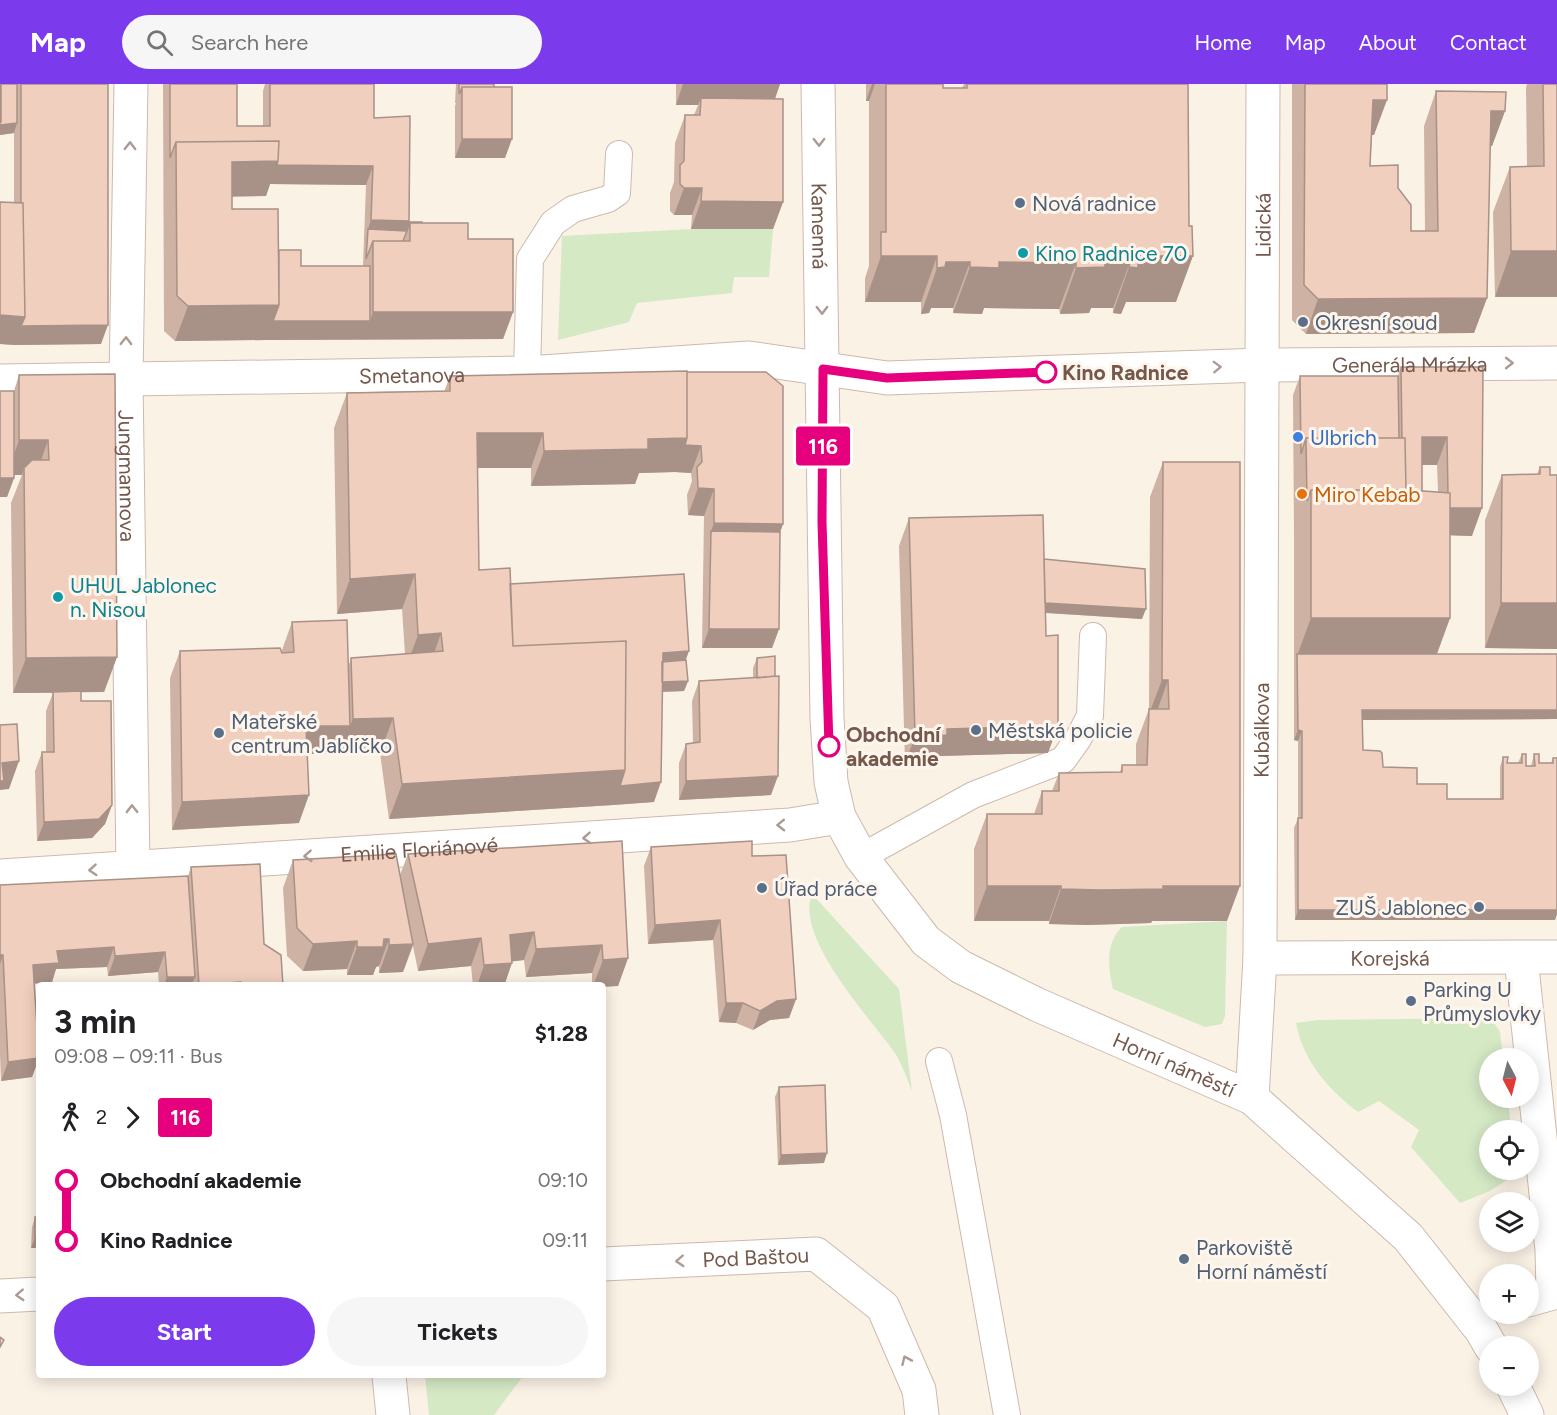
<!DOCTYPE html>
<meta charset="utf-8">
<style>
:root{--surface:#fff;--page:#f6f6f6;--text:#202124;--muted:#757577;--accent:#7c3aed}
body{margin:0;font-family:Figtree,sans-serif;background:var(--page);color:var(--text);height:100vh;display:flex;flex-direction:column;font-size:22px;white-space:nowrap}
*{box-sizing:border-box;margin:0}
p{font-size:20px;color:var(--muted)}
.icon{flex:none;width:33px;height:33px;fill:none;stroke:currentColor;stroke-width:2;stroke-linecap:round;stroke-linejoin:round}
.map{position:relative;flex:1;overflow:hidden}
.panel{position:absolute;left:36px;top:898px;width:570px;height:396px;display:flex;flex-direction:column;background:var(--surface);border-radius:6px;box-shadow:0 3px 15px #0003}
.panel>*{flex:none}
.badge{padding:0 12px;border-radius:4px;font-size:21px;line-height:39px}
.needle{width:39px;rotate:173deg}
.tools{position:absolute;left:1479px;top:964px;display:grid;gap:12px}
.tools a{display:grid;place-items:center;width:60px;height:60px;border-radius:50%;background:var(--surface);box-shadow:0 3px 15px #0003;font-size:30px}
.map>.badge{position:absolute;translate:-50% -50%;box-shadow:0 0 0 3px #fff}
.legs{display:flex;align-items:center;gap:9px;height:66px;padding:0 18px;font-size:20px}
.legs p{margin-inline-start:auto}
.head{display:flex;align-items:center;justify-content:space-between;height:102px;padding:0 18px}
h1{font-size:33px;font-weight:700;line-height:45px}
.action{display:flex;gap:12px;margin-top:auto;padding:12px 18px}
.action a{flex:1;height:69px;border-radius:36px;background:var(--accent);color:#fff;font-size:24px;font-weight:700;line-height:69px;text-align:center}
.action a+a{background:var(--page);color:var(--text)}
ul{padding:0 18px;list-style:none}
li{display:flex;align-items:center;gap:21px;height:60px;font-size:22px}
li i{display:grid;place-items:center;width:9px;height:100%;margin:0 8px;background:currentColor}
li i::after{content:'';width:15px;height:15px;margin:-8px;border:4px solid;border-radius:50%;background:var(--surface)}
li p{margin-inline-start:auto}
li:first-child i{background:linear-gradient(#0000 50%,currentColor 0)}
li:last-child i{background:linear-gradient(currentColor 50%,#0000 0)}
header{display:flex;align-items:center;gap:36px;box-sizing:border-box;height:84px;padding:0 30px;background:var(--accent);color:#fff}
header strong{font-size:28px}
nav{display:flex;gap:33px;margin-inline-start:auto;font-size:21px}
.search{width:420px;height:54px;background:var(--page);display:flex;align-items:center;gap:15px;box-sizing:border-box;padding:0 21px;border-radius:33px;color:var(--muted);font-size:22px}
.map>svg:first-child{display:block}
</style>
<header>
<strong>Map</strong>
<div class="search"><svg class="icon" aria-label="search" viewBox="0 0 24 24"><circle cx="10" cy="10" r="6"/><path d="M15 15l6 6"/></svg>Search here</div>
<nav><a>Home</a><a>Map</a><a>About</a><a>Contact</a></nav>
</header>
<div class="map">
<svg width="1557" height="1331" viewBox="0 0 1557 1331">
<rect width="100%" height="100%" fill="#fbf2e6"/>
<path fill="#d5e9c5" d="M691,145H773L769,193H734L732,209L637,219L629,238L558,256L562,152Z
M812,810L899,905L912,1007C907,995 902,980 895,969C870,934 794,853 812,810Z
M1227,837L1225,932L1222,940L1205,943L1113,905C1108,884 1105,859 1122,843Z
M1491,934L1500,948L1503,975H1490V1014H1508L1511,1047H1490V1086H1516V1090L1490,1107L1460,1119L1411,1063L1419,1046L1379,1017L1358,1028C1328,1005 1303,977 1296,939L1318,936Z
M425,1292H523L494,1331H429Z"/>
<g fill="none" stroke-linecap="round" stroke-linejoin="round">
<defs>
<path id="lane" d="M527,289L530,175L553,139L573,125L608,115L617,109L619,70
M861,773L973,711L1063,676L1078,655L1090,632L1093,552
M939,977L953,1031L1007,1331"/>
<g id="street">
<path id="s1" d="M131,0L126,295L133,783"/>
<path id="s2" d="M818,0L827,634L831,698L839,733L861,773L926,857L961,883L1038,921L1252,1014L1408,1153L1482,1247L1491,1263"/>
<path id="s3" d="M0,297L527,289L749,274L887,294L1262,281L1557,279"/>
<path id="s4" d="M0,792L790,741L839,733"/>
<path id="s5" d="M1260,874L1557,873"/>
<path d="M1521,874L1552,1166L1553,1209L1528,1216"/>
<path id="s6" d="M1252,1014L1260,874L1263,0"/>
<path id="s7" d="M603,1180L816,1170L883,1223L919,1306L922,1331"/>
<path d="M0,1212L39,1210"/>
<path d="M389,1292L393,1331"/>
<path d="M1513,1302L1527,1331"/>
</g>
</defs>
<use href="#lane" stroke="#cdb9ad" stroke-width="28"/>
<use href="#street" stroke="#cdb9ad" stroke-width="35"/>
<use href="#lane" stroke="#fff" stroke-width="26"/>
<use href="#street" stroke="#fff" stroke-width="33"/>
</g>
<path fill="#ceb2a4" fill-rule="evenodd" d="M0,0H108L101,260L15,261L0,260V118L14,119V49L0,51Z
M163,0H237V42H263V7L265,0H374V34L409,138L422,139L468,155L513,228L503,255L266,256L175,257L164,247ZM270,100L366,101L363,182H301L279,166L232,125V112H266Z
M456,0H494L505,74H455V22L456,19H455Z
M676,0H780L775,15L783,118L773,145H691L692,131H674L670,127V109L674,98L675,59L685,31H694L698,21H676Z
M866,0H943V4H962L964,0H1188L1176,218H1126L1121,230L1113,229V224H1091L1089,229L1060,230L1059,225L984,224L982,230L953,229V224H931L929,229L921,230V218H865V194L869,182V17H866Z
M1292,0H1387L1374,51H1372L1370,82L1398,104L1411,147H1425L1424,42L1436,7L1505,27L1492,62H1490L1487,214L1474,249L1306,250L1292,236Z
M1527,0H1557V213H1495L1493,128L1510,83L1527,82L1526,4Z
M1401,283H1483L1472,452L1450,451V534L1437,570L1557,635L1362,636L1363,666L1383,683L1447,715H1500V683L1503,673L1507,679H1518L1522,670L1526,682H1531L1534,670L1539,679H1551L1553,674L1557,830L1555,836H1295L1294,744L1298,734V657L1294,656V452L1293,311L1300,292H1398ZM1422,381H1437L1438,408L1422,407Z
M682,287L783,440L780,448L779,545L772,564H702L704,432L688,431L687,411L692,397L691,389L675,388L639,389L635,400L531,402V384H477L479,486L686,576L688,597L684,607L662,608L654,718L613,721L389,735L380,669L308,670L299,739L172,746L170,594L180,567L282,569V566L292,538L349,581L351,574L405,570L402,525L337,530L334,344L347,309L444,308L450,292Z
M115,290L117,573L104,608H81V617L112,721L105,740L92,754L37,757L35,687L42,668H46V627L53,609H13L11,419L22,391H14V394L7,413L14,307L19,291Z
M1163,378L1227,837H1152L1151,839L1087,841L1049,840V837H974V765L987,730H1034L1042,707H1052L1059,689L1120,688L1122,681H1136V660L1149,625L1150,413Z
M1540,383L1550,391H1557V565L1485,564V436L1502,391L1537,390Z
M909,434L1044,475L1142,535L1045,529L1048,669L940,672L937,679L905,680L899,462Z
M757,574L771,711L679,716V679L686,660L693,659L692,617L699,597L753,594V584Z
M651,763L752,772L796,915L789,934L770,936L753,946L736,939L719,938L713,856L648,860L644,782Z
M408,770L628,874L618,902H592V889L526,893L524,876L512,877L504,902H473L471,882L418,887L413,862L403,888L379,889V882L376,883L373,891H347V885L303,887L287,872L283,804L293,776L400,791Z
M191,783L264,860L283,902H159L158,888L108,892L107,883L56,885L52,898L34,900L39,974L32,993L1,997L0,971V801L188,792Z
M779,1003L824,1079L778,1081L775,1013Z
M35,1133H39V1164H31L32,1143Z"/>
<path fill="#a89186" d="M683,0H780L773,20L701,14L698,21H676Z
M872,0H875L869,17H866Z
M1373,16H1387L1374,51H1361Z
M1491,27H1505L1492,62H1478Z
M17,39L14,49L0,51V41Z
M462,55H512L505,74H455Z
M273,73L373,82L366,101L270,100L266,112L219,113L176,74Z
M684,104H702L692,131H674Z
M701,117L783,118L773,145H691Z
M371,136L409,137L402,156L368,145Z
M1511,167H1557V213H1495Z
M881,172H937L921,218H865Z
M1138,172H1193L1176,218H1126L1121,230L1113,229L1129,183Z
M946,178H970L953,224H931L929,229L921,230L937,184Z
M999,178L1076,179L1059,225L984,224L982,230L953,229L970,183Z
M1105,178H1130L1113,224H1091L1089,229L1060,230L1076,184Z
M1487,214L1474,249L1306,250L1318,215Z
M279,221L370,237L373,228H513L503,255L266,256L175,257L188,222Z
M0,231L108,241L101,260L15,261L0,260Z
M477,349H543L531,384H464Z
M1422,353H1447L1437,381H1412Z
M687,354L701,362L691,389L675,388L639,389L635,400L531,402L544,367L648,355Z
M19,356H48L36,391L24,384L22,391H7Z
M0,394H14L7,413H0Z
M698,404L714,405L704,432L688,431Z
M1448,424H1482L1472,452L1438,451Z
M714,439L783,440L773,468L711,447Z
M415,490L402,525L337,530L350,495Z
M1036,518L1146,525L1142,535L1033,528Z
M1501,519H1557V565L1485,564Z
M1311,534H1450L1433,580L1297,572Z
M709,545H779L772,564H702Z
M441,549L429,584L405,586L418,551Z
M689,567L682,586L659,578L663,569Z
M117,573L104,608L13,609L26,574Z
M1162,596H1168L1156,630H1149Z
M688,597L684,607L656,608L659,598Z
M1362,626H1557V635L1359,636Z
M393,634L380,669L296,670L306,642H350L353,635Z
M1058,642L1048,669L940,672L937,679L905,680L915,652L947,645Z
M1298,646L1302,647L1298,657L1294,656Z
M19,677L9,705L0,706V685L2,679Z
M625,686L661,698L654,718L613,721L389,735L402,700Z
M778,692L771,711L679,716L686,697Z
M309,711L299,739L172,746L182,718Z
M112,721L105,740L92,754L37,757L44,738Z
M987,802H1061L1049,837H974Z
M1163,802H1240L1227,837H1152L1151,839L1087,841L1049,840L1061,805Z
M1557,823V830L1555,836H1295L1298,826Z
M720,836L713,856L648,860L655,841Z
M534,848L524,876L500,879L510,851Z
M481,854L471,882L418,887L428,860Z
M384,855H389L379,882L376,883L373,891H347L357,863Z
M357,857L347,885L303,887L313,860Z
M413,860L403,888L379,889L389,861Z
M602,861L592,889L526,893L536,865Z
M114,863L107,883L56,885L52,898L26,900L33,881L57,867Z
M165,868L158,888L108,892L115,872Z
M0,871H3L0,880Z
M628,874L618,902L603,903V902H593L603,876Z
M512,879L504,902H477L484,881Z
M167,893H195L191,902H164Z
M241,898L240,902H198L199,901Z
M796,915L789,934L770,936L753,946L760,927L777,917Z
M726,919H743L736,939L719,938Z
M39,974L32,993L1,997L8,978Z
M827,1069L824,1079L778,1081L781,1071Z
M35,1154H39V1164H31Z"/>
<path fill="#f0cfbf" stroke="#a89186" stroke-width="1.5" d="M0,0H1V38H0Z
M1,0H17V39L0,41Z
M21,0H108V241L21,242L25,233L23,119H21Z
M170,0H237V42H270V0H374V34L410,32L409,137L371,136L373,82L277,81L278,77L279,57L176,58L170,74Z
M459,0H494V3H462L460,9H459Z
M886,0H943V4H967V0H1188L1189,142H1192L1193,172H1138V184L1129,183L1130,178H1105V183L1076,184V179L999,178V184L970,183V178H946L945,183L937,184V172H881V148H886Z
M1305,0H1387V16H1373L1370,82L1398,81V104L1411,121V147H1438L1436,7L1506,8L1505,27H1491L1487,214L1318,215L1304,201Z
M1543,0H1557V167H1511L1510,83L1544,82Z
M462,3H512V55H462Z
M701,14L783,15V118L701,117L702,104H684L680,100V81L684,77L685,31H700Z
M279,57L278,77L232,78V125H278L279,221L188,222L177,212L176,58Z
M0,118L23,119L25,233L0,231Z
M409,138H422V139H410L403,157H373L366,175L368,145L406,147Z
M410,139H468V155H513V228H373V157H410Z
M279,166H301V182H370V237H273L279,221Z
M1401,283H1483L1482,424H1450V409H1448L1447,353H1422V407L1406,406L1405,354H1402Z
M687,287V354L648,355V365L544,367L543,349H477L479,486L510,484L513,562L626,557L625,686L402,700L393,634L353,635L351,574L443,567L441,549L418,551L415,490L350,495L347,309L450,307V292Z
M687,288H766L783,302V440L714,439V405L698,404L697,383L702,378L701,362L685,361L687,354Z
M115,290L117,573L26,574L24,384L32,376H49L48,356H19V291Z
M1300,292H1398L1399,354H1306L1301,370Z
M0,307H14V394H0Z
M1306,354H1405L1406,406H1311L1307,417Z
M1163,378H1240V802H1163V805L1100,806L1061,805V802H987V730H1042V707H1059V689L1122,688V681H1147L1149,625H1169L1168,596H1162Z
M1540,383H1550V391H1557V519H1501L1502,391L1540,390Z
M1311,406H1410L1450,409V534H1311Z
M1043,431L1046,552L1058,551V642L947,645V651L915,652L909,434Z
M711,447L780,448L779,545H709Z
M1044,475L1145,485L1146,525L1045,519Z
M684,490L689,567L663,569L661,698L620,702L625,686L626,557L513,562L510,500Z
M347,536L350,642H306L309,711L182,718L180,567L280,564L282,569L294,568L292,538Z
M1297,570H1557V626H1362L1363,666L1380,667L1382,669L1383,683L1417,684V700H1447V715H1503V673H1508L1507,679H1522V670H1526V682H1535L1534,670H1539V679H1553V674H1557V826H1298V734H1302V647L1298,646Z
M775,572V592L757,594V574Z
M686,576L688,597L662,598V578Z
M779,592L778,692L686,697V660L700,658L699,597Z
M81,607V617H111L112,721L99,735L44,738L42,668H54L53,608Z
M17,640L19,677L2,679L4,697H0V641Z
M622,757L628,874L603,876L602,861L536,865L534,848L510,851L512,879L484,881L481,854L428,860L408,770Z
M752,757V772L786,771L796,915L777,917L760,927L743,919H726L720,836L655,841L651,763Z
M396,770L413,860L389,861V855H384L383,863H357V857L313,860L297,844L293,776Z
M260,780L264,860L281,871L283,902H242L241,898L199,901L191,783Z
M188,792L195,893H167L165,868L115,872L114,863L57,867L59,879L33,881L39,974L8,978L3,871H0V801Z
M825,1001L827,1069L781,1071L779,1003Z
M35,1133H39V1154H35Z
M0,1253L4,1256L0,1263Z"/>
<defs><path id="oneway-chevron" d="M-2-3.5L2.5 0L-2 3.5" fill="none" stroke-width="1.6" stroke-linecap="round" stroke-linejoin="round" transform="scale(1.5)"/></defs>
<g stroke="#ac9b94">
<use href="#oneway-chevron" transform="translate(819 58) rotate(89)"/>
<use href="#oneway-chevron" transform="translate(130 62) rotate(-89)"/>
<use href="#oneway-chevron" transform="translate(822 226) rotate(89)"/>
<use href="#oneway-chevron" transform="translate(126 257) rotate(-89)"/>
<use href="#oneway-chevron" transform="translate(1509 279)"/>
<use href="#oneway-chevron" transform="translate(1217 283) rotate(-2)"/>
<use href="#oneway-chevron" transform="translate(132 725) rotate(-91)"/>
<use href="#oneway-chevron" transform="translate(781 741) rotate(179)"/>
<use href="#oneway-chevron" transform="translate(587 754) rotate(176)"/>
<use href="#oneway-chevron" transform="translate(308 772) rotate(176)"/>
<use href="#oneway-chevron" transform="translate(93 786) rotate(176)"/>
<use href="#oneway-chevron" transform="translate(680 1177) rotate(177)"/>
<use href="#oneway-chevron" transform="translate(20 1211) rotate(177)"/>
<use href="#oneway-chevron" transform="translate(906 1276) rotate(-114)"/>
</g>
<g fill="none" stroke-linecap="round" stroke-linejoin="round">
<defs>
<path id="line-1" d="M829,662L822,438L823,285L887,294L1046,288"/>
</defs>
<use href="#line-1" stroke="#fff" stroke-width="14"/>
<use href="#line-1" stroke="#e6007e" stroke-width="9"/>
</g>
<g fill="#5c6f8a" stroke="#fef6ec" stroke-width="2">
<circle cx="1020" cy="119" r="6"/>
<circle cx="1303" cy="238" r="6"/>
<circle cx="976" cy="646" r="6"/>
<circle cx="219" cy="649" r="6"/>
<circle cx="762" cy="804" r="6"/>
<circle cx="1479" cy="823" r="6"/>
<circle cx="1411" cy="917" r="6"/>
<circle cx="1184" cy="1175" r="6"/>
</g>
<g fill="#0f9aa8" stroke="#fef6ec" stroke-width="2">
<circle cx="1023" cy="169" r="6"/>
<circle cx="58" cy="513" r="6"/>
</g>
<g fill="#fff" stroke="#e6007e" stroke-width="3">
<circle cx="1046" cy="288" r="10"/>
<circle cx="829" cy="662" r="10"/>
</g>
<circle fill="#3f7fe0" stroke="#fef6ec" stroke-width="2" cx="1298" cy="353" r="6"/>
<circle fill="#e8710a" stroke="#fef6ec" stroke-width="2" cx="1302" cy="410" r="6"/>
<g text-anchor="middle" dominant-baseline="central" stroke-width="6" stroke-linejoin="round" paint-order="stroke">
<g font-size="21" fill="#4e5e75" stroke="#fef6ec" text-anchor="start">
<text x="1032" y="119">Nová radnice</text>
<text x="1315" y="238">Okresní soud</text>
<text x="231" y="637">Mateřské<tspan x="231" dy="24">centrum Jablíčko</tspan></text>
<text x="988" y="646">Městská policie</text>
<text x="774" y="804">Úřad práce</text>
<text x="1467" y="823" text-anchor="end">ZUŠ Jablonec</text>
<text x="1423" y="905">Parking U<tspan x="1423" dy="24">Průmyslovky</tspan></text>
<text x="1196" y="1163">Parkoviště<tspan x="1196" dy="24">Horní náměstí</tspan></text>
</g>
<g font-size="21" fill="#74584c" stroke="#fef6ec">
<text stroke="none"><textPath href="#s6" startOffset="873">Lidická</textPath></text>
<text stroke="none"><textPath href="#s2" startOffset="142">Kamenná</textPath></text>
<text stroke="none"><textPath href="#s3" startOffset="1412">Generála Mrázka</textPath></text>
<text stroke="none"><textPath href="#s3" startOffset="412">Smetanova</textPath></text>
<text stroke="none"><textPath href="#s1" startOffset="392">Jungmannova</textPath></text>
<text stroke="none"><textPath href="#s6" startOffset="368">Kubálkova</textPath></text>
<text stroke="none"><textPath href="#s4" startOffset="420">Emilie Floriánové</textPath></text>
<text stroke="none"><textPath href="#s5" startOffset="130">Korejská</textPath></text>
<text stroke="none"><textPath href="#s2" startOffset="1164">Horní náměstí</textPath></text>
<text stroke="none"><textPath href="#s7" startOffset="153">Pod Baštou</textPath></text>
</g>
<g font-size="21" fill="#0d838f" stroke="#fef6ec" text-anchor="start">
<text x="1035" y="169">Kino Radnice 70</text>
<text x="70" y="501">UHUL Jablonec<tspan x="70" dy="24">n. Nisou</tspan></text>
</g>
<g font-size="21" font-weight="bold" fill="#74584c" stroke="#fef6ec" text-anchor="start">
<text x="1062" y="288">Kino Radnice</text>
<text x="846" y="650">Obchodní<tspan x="846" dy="24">akademie</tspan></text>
</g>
<g font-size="21" fill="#366cbe" stroke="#fef6ec" text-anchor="start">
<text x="1310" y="353">Ulbrich</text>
</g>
<g font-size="21" fill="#c56008" stroke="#fef6ec" text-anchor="start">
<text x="1314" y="410">Miro Kebab</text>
</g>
</g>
</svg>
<div class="tools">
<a><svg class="needle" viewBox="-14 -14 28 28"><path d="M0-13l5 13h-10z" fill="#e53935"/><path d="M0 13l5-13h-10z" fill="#757577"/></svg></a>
<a><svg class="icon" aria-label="locate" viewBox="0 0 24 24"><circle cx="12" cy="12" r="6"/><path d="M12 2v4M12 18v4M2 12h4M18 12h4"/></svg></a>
<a><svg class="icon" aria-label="layers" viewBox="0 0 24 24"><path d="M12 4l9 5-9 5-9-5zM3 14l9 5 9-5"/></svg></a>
<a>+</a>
<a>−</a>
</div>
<b class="badge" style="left:823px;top:362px;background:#e6007e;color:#fff">116</b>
<section class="panel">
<div class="head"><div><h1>3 min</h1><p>09:08 – 09:11 · Bus</p></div><b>$1.28</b></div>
<div class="legs"><svg class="icon" aria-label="walk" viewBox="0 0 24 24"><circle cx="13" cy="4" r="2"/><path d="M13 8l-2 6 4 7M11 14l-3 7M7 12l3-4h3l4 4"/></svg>2<svg class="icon" aria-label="forward" viewBox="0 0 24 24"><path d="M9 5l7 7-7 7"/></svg><b class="badge" style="background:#e6007e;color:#fff">116</b></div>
<ul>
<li><i style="color:#e6007e"></i><b>Obchodní akademie</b><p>09:10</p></li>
<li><i style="color:#e6007e"></i><b>Kino Radnice</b><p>09:11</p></li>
</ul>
<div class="action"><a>Start</a><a>Tickets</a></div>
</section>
</div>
